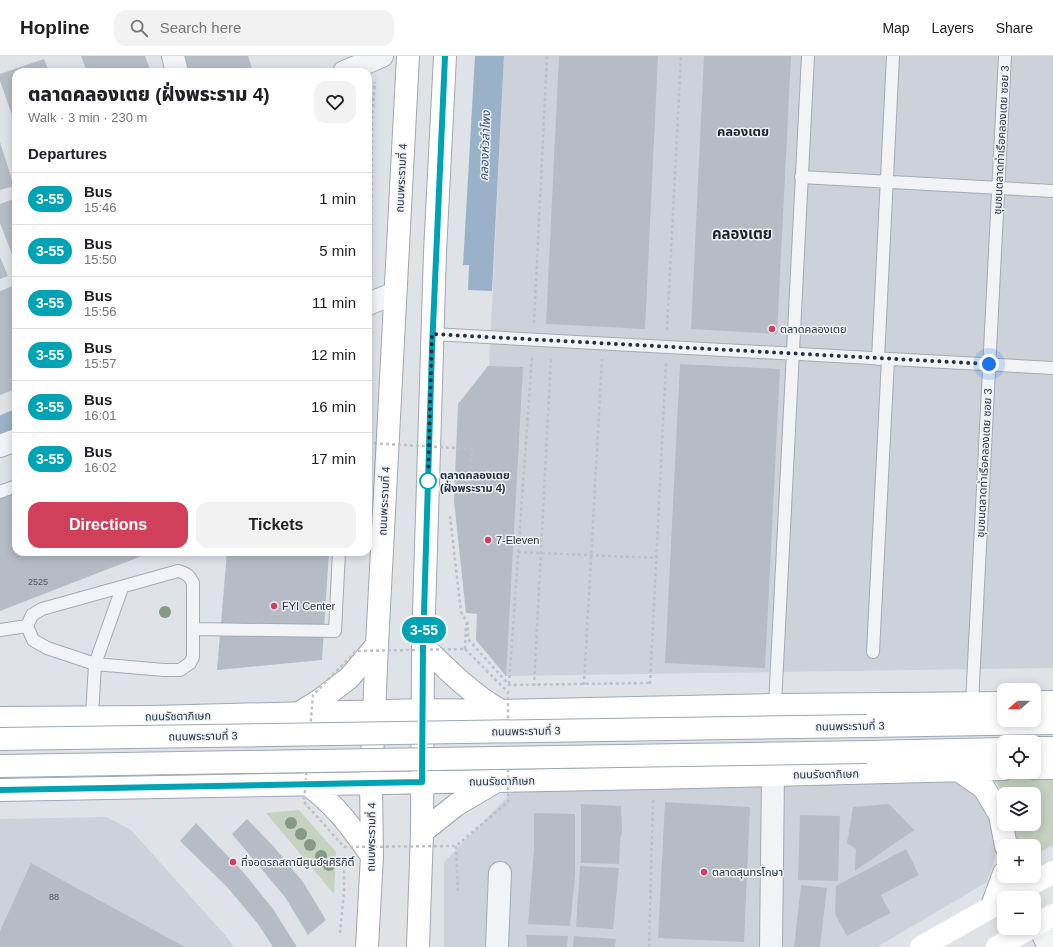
<!DOCTYPE html>
<meta charset="utf-8">
<style>
:root{--surface:#fff;--page:#f2f2f2;--text:#202124;--muted:#757577;--line:#e0e0e0;--accent:#d1405b}
body{margin:0;font-family:Helvetica,"Noto Sans Thai",sans-serif;background:var(--page);color:var(--text);height:100vh;display:flex;flex-direction:column;font-size:15px;white-space:nowrap}
*{box-sizing:border-box;margin:0}
p{font-size:13px;color:var(--muted)}
.icon{flex:none;width:22px;height:22px;fill:none;stroke:currentColor;stroke-width:2;stroke-linecap:round;stroke-linejoin:round}
.map{position:relative;flex:1;overflow:hidden}
.details{position:absolute;left:12px;top:12px;width:360px;height:488px;display:flex;flex-direction:column;background:var(--surface);border-radius:12px;box-shadow:0 2px 10px #0003}
.details>*{flex:none}
.badge{padding:0 8px;border-radius:13px;font-size:14px;line-height:26px}
.needle{width:26px;rotate:250deg}
.buttons{position:absolute;left:997px;top:627px;display:grid;gap:8px}
.buttons a{display:grid;place-items:center;width:44px;height:44px;border-radius:8px;background:var(--surface);box-shadow:0 2px 10px #0003;font-size:20px}
.you{position:absolute;width:20px;height:20px;margin:-10px;border:3px solid #fff;border-radius:50%;background:#1a73e8;box-shadow:0 0 0 6px #1a73e833}
.map>.badge{position:absolute;translate:-50% -50%;box-shadow:0 0 0 2px #fff}
h2{padding:0 16px;font-size:15px;line-height:36px}
.round{display:grid;place-items:center;flex:none;width:42px;height:42px;border-radius:12px;background:var(--page)}
.summary{display:flex;align-items:center;justify-content:space-between;height:68px;padding:0 16px}
h1{font-size:19px;font-weight:800;line-height:30px}
.cta{display:flex;gap:8px;margin-top:auto;padding:8px 16px}
.cta a{flex:1;height:46px;border-radius:12px;background:var(--accent);color:#fff;font-size:16px;font-weight:800;line-height:46px;text-align:center}
.cta a+a{background:var(--page);color:var(--text)}
ul{padding:0;list-style:none}
li{display:flex;align-items:center;gap:12px;height:52px;padding:0 16px;border-top:1px solid var(--line)}
li div{flex:1}
li b{display:block;font-size:15px}
li em{font-style:normal}
li .badge{min-width:44px;font-weight:700;text-align:center}
header{display:flex;align-items:center;gap:24px;box-sizing:border-box;height:56px;padding:0 20px;background:var(--surface);border-bottom:1px solid var(--line)}
header strong{font-size:19px}
nav{display:flex;gap:22px;margin-inline-start:auto;font-size:14px}
.search{width:280px;height:36px;background:var(--page);display:flex;align-items:center;gap:10px;box-sizing:border-box;padding:0 14px;border-radius:12px;color:var(--muted);font-size:15px}
.map>svg:first-child{display:block}
</style>
<header>
<strong>Hopline</strong>
<div class="search"><svg class="icon" aria-label="search" viewBox="0 0 24 24"><circle cx="10" cy="10" r="6"/><path d="M15 15l6 6"/></svg>Search here</div>
<nav><a>Map</a><a>Layers</a><a>Share</a></nav>
</header>
<div class="map">
<svg width="1053" height="891" viewBox="0 0 1053 891">
<rect width="100%" height="100%" fill="#dfe3e8"/>
<path fill="#cdd2da" d="M504,0H1053V612L506,620L476,584Z
M960,724L979,734L993,759L996,799L987,826L877,891H444V806L515,733Z
M107,761L131,774L226,880L234,891H0V763Z"/>
<path fill="#c5d2c0" d="M1053,720V789L1034,799V790H1017L1014,768H1034V738H1005L992,722Z
M299,754L336,796L334,838L266,757Z"/>
<path fill="#99b2c9" d="M475,0H504L492,235L468,234L469,209H463Z"/>
<g fill="none" stroke-linecap="round" stroke-linejoin="round">
<path stroke="#99b2c9" stroke-width="21" d="M0,371L16,364"/>
</g>
<path fill="#b6bcc5" d="M81,0H145L151,16H87Z
M184,0H248L253,16H188Z
M559,0H658L645,273L546,268Z
M704,0H791L777,278L691,273Z
M44,3L49,16H16V70L0,25V18Z
M0,86L14,130L0,134Z
M16,142V209L0,167V148Z
M0,201L8,220L0,223Z
M16,229V333L0,339V235Z
M680,308L780,313L765,612L665,607Z
M488,310L523,311L506,620L476,584L477,558L466,557L454,445L458,348Z
M16,437V496H152L0,555V443Z
M227,496H329L322,604L217,614Z
M665,746L750,751L744,886L658,882Z
M581,748L621,750L622,776L620,785L619,808L581,807Z
M889,748L914,774L855,815L856,793L847,787L853,751Z
M534,757L575,758V820L570,870L528,868L534,793Z
M800,759L840,760L838,825L798,824Z
M247,763L274,791L303,826L326,864L308,879L285,841L232,778Z
M196,767L244,817L273,853L297,891H273L258,868L227,831L180,785Z
M906,793L919,819L881,839L890,857L847,880L835,858L836,830Z
M31,807L185,891H0V875Z
M580,810L619,812L613,873L576,871Z
M801,829L827,832L820,891H794Z
M526,879L568,880L567,891H527Z
M574,880L616,883L615,891H573Z"/>
<g fill="none" stroke-linecap="round" stroke-linejoin="round">
<defs>
<path id="lane" d="M801,121L1053,135
M432,278L1053,312
M878,303L893,0
M0,436L16,430
M368,483H382
M178,515C186,517 189,519 193,527V601L190,607L180,614H164L95,608L47,592L33,584L27,570L32,559L42,553Z
M193,573L335,575L339,496
M0,574L27,570
M873,596L888,303
M972,647L1005,0
M775,649L808,0
M92,660L95,608L122,532"/>
<path id="street" d="M173,0L177,16
M344,16L382,0
M368,248L395,237
M0,390L16,384
M1038,868L1049,891
M497,891L500,817
M771,891L773,719"/>
<path id="primary" d="M423,590C448,614 471,638 501,655
M1034,646H1053
M299,657L320,644L349,622L377,589
M0,662L153,661L424,654L501,655L775,649L1004,647
M867,670L1053,667
M1034,692H1053
M867,696L1004,693
M1034,712H1053
M958,714L984,732L1000,759L1006,790
M307,728C336,749 351,771 372,800
M0,734L653,722L1004,713
M422,776L456,749L495,726
M992,850L1004,817
M367,891L372,800L371,727L377,589L408,0
M418,891L422,776L423,590L435,196L445,0"/>
</defs>
<use href="#lane" stroke="#a4aab2" stroke-width="14"/>
<use href="#street" stroke="#a4aab2" stroke-width="24"/>
<use href="#primary" stroke="#9ea7b4" stroke-width="24"/>
<path stroke="#bcc1c7" stroke-width="2.5" stroke-dasharray="3 3" stroke-linecap="butt" d="M371,225L372,59L375,26
M534,267L547,0
M667,274L681,0
M448,425L470,426L472,393
M450,460L461,556L468,568V583L509,629L650,627
M518,496L656,502
M465,593L466,568H468
M509,628L532,300
M650,628L666,307
M584,629L602,303
M534,630L551,301
M456,790L458,837
M340,877L344,835V799
M649,891L653,744"/>
<use href="#lane" stroke="#f1f3f7" stroke-width="12"/>
<use href="#street" stroke="#f1f3f7" stroke-width="22"/>
<path stroke="#fff" stroke-width="22" d="M1007,842L1053,816
M1034,870L1053,859
M921,891L1004,844
M997,891L1030,872"/>
<use href="#primary" stroke="#fff" stroke-width="22"/>
<defs>
<path id="primary-bridge" d="M0,683L867,670
M0,710L867,696"/>
</defs>
<use href="#primary-bridge" stroke="#9ea7b4" stroke-width="24" stroke-linecap="butt"/>
<path stroke="#bcc1c7" stroke-width="2.5" stroke-dasharray="3 3" stroke-linecap="butt" d="M368,387L472,393
M465,593L508,636V746L456,790L344,791L304,746L313,639L356,595Z"/>
<use href="#primary-bridge" stroke="#fff" stroke-width="22"/>
</g>
<g fill="#869985">
<circle cx="165" cy="556" r="6"/>
<circle cx="291" cy="767" r="6"/>
<circle cx="301" cy="778" r="6"/>
<circle cx="310" cy="789" r="6"/>
<circle cx="321" cy="800" r="6"/>
<circle cx="329" cy="809" r="6"/>
</g>
<g fill="none" stroke-linecap="round" stroke-linejoin="round">
<defs>
<path id="line" d="M0,734L422,726L423,590L432,293L445,0"/>
</defs>
<use href="#line" stroke="#fff" stroke-width="9"/>
<use href="#line" stroke="#00a3b4" stroke-width="6"/>
<path stroke="#273140" stroke-width="4" stroke-dasharray="0 7.2" d="M428,425L432,278L989,308"/>
</g>
<g fill="#d1405b" stroke="#eef2f6" stroke-width="1.5">
<circle cx="772" cy="273" r="4"/>
<circle cx="488" cy="484" r="4"/>
<circle cx="274" cy="550" r="4"/>
<circle cx="233" cy="806" r="4"/>
<circle cx="704" cy="816" r="4"/>
</g>
<circle fill="#fff" stroke="#00a3b4" stroke-width="2" cx="428" cy="425" r="8"/>
<g text-anchor="middle" dominant-baseline="central" stroke-width="3" stroke-linejoin="round" paint-order="stroke">
<g font-size="9" fill="#4b5461">
<text x="38" y="526">2525</text>
<text x="54" y="841">88</text>
</g>
<g font-size="11" fill="#273140" stroke="#eef2f6">
<text transform="translate(1001 84) rotate(-87)">ชุมชนตลาดท่าเรือคลองเตย ซอย 3</text>
<text transform="translate(401 122) rotate(-87)">ถนนพระรามที่ 4</text>
<text transform="translate(984 407) rotate(-87)">ชุมชนตลาดท่าเรือคลองเตย ซอย 3</text>
<text transform="translate(384 445) rotate(-87)">ถนนพระรามที่ 4</text>
<text transform="translate(178 660) rotate(-1)">ถนนรัชดาภิเษก</text>
<text transform="translate(850 670) rotate(-1)">ถนนพระรามที่ 3</text>
<text transform="translate(526 675) rotate(-1)">ถนนพระรามที่ 3</text>
<text transform="translate(203 680) rotate(-1)">ถนนพระรามที่ 3</text>
<text transform="translate(826 718) rotate(-1)">ถนนรัชดาภิเษก</text>
<text transform="translate(502 725) rotate(-1)">ถนนรัชดาภิเษก</text>
<text transform="translate(371 781) rotate(-89)">ถนนพระรามที่ 4</text>
</g>
<g font-size="11" fill="#273140" stroke="#eef2f6" text-anchor="start">
<text x="780" y="273">ตลาดคลองเตย</text>
<text x="496" y="484">7-Eleven</text>
<text x="282" y="550">FYI Center</text>
<text x="241" y="806">ที่จอดรถสถานีศูนย์ฯศิริกิติ์</text>
<text x="712" y="816">ตลาดสุนทรโกษา</text>
</g>
<g font-size="11" font-weight="bold" fill="#273140" stroke="#eef2f6" text-anchor="start">
<text x="440" y="419">ตลาดคลองเตย<tspan x="440" dy="13">(ฝั่งพระราม 4)</tspan></text>
</g>
<g font-size="12" font-style="italic" fill="#315174" stroke="#eef2f6">
<text transform="translate(485 90) rotate(-88)">คลองหัวลำโพง</text>
</g>
<g font-size="13" font-weight="bold" fill="#1a2230" stroke="#eef2f6">
<text x="743" y="75">คลองเตย</text>
</g>
<g font-size="15" font-weight="bold" fill="#1a2230" stroke="#eef2f6">
<text x="742" y="177">คลองเตย</text>
</g>
</g>
</svg>
<div class="buttons">
<a><svg class="needle" viewBox="-14 -14 28 28"><path d="M0-13l5 13h-10z" fill="#e53935"/><path d="M0 13l5-13h-10z" fill="#757577"/></svg></a>
<a><svg class="icon" aria-label="locate" viewBox="0 0 24 24"><circle cx="12" cy="12" r="6"/><path d="M12 2v4M12 18v4M2 12h4M18 12h4"/></svg></a>
<a><svg class="icon" aria-label="layers" viewBox="0 0 24 24"><path d="M12 4l9 5-9 5-9-5zM3 14l9 5 9-5"/></svg></a>
<a>+</a>
<a>−</a>
</div>
<div class="you" style="left:989px;top:308px"></div>
<b class="badge" style="left:424px;top:574px;background:#00a3b4;color:#fff">3-55</b>
<section class="details">
<div class="summary"><div><h1>ตลาดคลองเตย (ฝั่งพระราม 4)</h1><p>Walk · 3 min · 230 m</p></div><a class="round"><svg class="icon" aria-label="heart" viewBox="0 0 24 24"><path d="M12 20l-8-8c-3-5 5-10 8-4 3-6 11-1 8 4z"/></svg></a></div>
<h2>Departures</h2>
<ul>
<li><span class="badge" style="background:#00a3b4;color:#fff">3-55</span><div><b>Bus</b><p>15:46</p></div><em>1 min</em></li>
<li><span class="badge" style="background:#00a3b4;color:#fff">3-55</span><div><b>Bus</b><p>15:50</p></div><em>5 min</em></li>
<li><span class="badge" style="background:#00a3b4;color:#fff">3-55</span><div><b>Bus</b><p>15:56</p></div><em>11 min</em></li>
<li><span class="badge" style="background:#00a3b4;color:#fff">3-55</span><div><b>Bus</b><p>15:57</p></div><em>12 min</em></li>
<li><span class="badge" style="background:#00a3b4;color:#fff">3-55</span><div><b>Bus</b><p>16:01</p></div><em>16 min</em></li>
<li><span class="badge" style="background:#00a3b4;color:#fff">3-55</span><div><b>Bus</b><p>16:02</p></div><em>17 min</em></li>
</ul>
<div class="cta"><a>Directions</a><a>Tickets</a></div>
</section>
</div>
